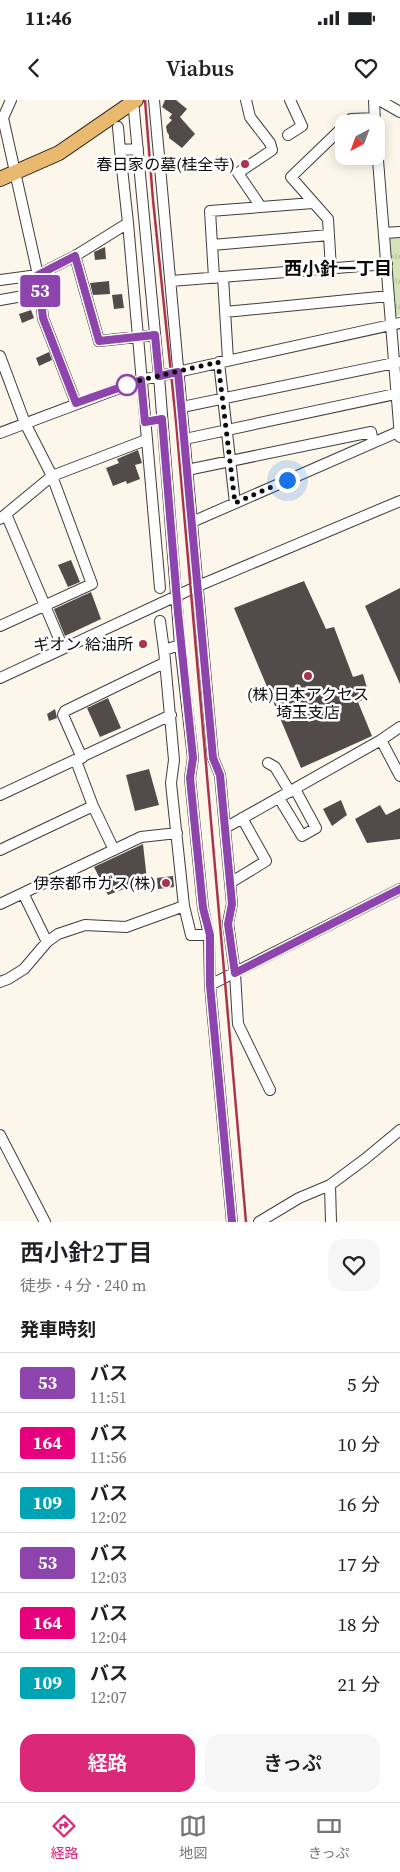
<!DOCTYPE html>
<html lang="ja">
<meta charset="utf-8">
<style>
:root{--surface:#fff;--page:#f6f6f6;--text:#202124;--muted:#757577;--line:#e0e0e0;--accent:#db2777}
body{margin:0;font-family:"Source Serif 4","Noto Sans JP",serif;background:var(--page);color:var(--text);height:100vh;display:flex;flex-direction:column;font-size:19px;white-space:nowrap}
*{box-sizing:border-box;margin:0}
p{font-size:16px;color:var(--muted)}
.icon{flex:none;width:28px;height:28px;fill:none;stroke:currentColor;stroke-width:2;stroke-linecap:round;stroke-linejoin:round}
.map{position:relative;height:1122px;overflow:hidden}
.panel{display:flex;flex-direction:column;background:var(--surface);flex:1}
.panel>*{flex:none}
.badge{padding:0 10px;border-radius:4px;font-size:18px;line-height:32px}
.needle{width:32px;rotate:221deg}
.fabs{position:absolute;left:335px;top:15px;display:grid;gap:10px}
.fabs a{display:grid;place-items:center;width:50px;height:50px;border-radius:10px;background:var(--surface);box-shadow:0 2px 12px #0003;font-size:25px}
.you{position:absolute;width:25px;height:25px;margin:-12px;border:4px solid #fff;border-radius:50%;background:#1a73e8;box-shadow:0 0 0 8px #1a73e833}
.map>.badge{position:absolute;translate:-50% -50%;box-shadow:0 0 0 2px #fff}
h2{padding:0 20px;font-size:19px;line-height:45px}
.round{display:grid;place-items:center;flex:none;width:52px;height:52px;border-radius:15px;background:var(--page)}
.head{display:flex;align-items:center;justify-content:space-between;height:85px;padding:0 20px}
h1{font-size:24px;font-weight:600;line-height:38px}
.primary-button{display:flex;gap:10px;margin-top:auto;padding:10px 20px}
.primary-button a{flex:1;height:58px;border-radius:15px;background:var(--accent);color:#fff;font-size:20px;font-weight:600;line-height:58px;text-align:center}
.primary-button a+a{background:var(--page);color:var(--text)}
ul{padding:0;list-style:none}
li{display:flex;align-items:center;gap:15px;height:60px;padding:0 20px;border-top:1px solid var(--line)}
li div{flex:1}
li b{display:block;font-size:19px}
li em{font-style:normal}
li .badge{min-width:55px;font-weight:700;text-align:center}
.status{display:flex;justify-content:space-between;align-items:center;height:35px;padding:0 25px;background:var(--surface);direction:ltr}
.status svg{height:14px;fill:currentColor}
header{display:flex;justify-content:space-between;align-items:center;height:65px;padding:0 20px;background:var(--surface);font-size:22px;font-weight:600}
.menu{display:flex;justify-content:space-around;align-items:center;height:70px;border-top:1px solid var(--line);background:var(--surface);font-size:14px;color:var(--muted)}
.menu a{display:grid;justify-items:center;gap:2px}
.menu .selected{color:var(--accent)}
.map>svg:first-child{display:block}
</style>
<div class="status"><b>11:46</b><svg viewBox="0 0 49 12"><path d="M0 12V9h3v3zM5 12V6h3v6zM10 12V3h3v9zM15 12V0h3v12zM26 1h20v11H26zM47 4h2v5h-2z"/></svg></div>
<header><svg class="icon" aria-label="back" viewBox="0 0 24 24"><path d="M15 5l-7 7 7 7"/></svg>Viabus<svg class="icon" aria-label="heart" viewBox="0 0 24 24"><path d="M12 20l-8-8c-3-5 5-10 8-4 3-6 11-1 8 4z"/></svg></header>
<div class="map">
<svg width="400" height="1122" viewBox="0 0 400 1122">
<defs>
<pattern id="grass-tufts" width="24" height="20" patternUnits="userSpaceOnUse" patternTransform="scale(1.25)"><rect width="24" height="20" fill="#d5e3b9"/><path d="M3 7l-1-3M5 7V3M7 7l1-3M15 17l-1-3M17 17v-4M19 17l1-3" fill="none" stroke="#b6c19e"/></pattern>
</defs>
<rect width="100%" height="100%" fill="#fdf7eb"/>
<path fill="url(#grass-tufts)" d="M400,135V215L397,216L394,214L389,137Z"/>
<path fill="#524b49" d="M165,0H176L187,9L180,17L195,34L182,48L169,38V35L167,32L166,26L172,20L169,18L172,14L162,7Z
M105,147L106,159L95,160L94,152Z
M109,181L110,194L93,195L90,183Z
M122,194L124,208L114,209L112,195Z
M31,210L34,218L22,223L19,214Z
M49,252L52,260L39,266L36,258Z
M138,350L142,363L135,365L140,379L127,384L126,381L113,386L106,368L119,363L117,359Z
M71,460L80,482L68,487L58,465Z
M304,481L326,529L334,527L353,577L363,574L367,588L360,590L364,599L358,602L372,636L301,668L234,508Z
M400,488V584L365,506Z
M91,492L101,519L65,536L54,509Z
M108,598L121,628L100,637L87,608Z
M55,609L57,618L49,621L47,614Z
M149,669L159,705L135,711L126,675Z
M341,700L347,715L332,726L323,709Z
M380,705L386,715L400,708V739L367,743L355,719Z
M143,744L147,780L108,795L94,767Z
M173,776L174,787L158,789L157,778Z"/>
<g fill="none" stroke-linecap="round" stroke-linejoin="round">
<defs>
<path id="minor" d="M11,0L3,18L38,175L43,218L76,303
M133,0L159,276L180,545L193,658L190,678L203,808L209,835L210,885L232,1122
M154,0L213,658L220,675L232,804L228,823L235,873L238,924L270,990
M246,0L250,17L270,43L272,50L238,73L261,107
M374,0L375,24
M379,0L400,12
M347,24L351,19L375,18
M118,27L120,50
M288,35L302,26L290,0
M376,35L400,337
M138,49L120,50L128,123L160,488
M384,133L400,132
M212,145L329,135
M75,156L99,241L155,235
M331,169L328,119L291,77L344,26
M223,177L228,260
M214,178L210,111L313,103
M0,180L38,175L75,156L128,123
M171,181L387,164
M0,200L40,193
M225,212L389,196
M0,256L25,323L52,376L92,484L0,526
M219,262L235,403
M182,307L399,262
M0,333L141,280L400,223
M185,339L400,293
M187,370L371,332L373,342
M6,414L63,548
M0,419L52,376L146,340
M192,422L400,331
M160,521L164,550
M180,545L164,550L174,660L171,683L184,806L191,835H209
M0,578L198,486L400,401
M381,640L400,676
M82,658L63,615L65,611L164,563
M76,661L93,706L114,750
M268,663L275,667L290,692
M0,695L171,615
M279,698L302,736L316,728L295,689
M225,728L381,640L400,627
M0,750L93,706
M230,783L266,761L242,718
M23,793L47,842
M0,804L141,737L177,733
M0,882L8,879L24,869L47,842L58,834L85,825L126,827L184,806
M210,885L400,789
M0,1035L45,1122
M330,1085L331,1122
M259,1122L299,1098L330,1085L365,1059L400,1030"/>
<path id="major" d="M0,79L59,53L136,0"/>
</defs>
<use href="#minor" stroke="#3e3e3e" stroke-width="12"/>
<use href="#major" stroke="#1c1c1c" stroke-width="16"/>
<use href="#minor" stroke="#fff" stroke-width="10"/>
<use href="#major" stroke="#e9b96f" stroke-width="14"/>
<path stroke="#aa344b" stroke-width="2.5" d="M145,0L153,100L176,321L246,1122"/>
</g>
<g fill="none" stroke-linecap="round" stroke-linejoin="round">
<defs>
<path id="line" d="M232,1122L210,885V835L203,808L190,678L193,658L178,513L162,319L145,322L141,280L76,303L43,218L38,175L75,156L99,241L155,235L159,276L178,272L213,658L220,675L232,804L228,824L235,873L400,789"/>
</defs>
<use href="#line" stroke="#fff" stroke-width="11"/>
<use href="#line" stroke="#8e44ad" stroke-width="8"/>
<path stroke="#0b0b0b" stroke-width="5" stroke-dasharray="0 9" d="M127,285L125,286L141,280L218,262L235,403L287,380"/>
</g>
<g fill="#aa344b" stroke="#fff" stroke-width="2">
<circle cx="245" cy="64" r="5"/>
<circle cx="143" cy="544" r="5"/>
<circle cx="308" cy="576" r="5"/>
<circle cx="166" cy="783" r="5"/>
</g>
<circle fill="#fff" stroke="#8e44ad" stroke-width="2.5" cx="127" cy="285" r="10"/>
<g text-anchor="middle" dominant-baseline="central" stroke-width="5" stroke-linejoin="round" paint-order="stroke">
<g font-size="16" fill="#0b0b0b" stroke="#fff" text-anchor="end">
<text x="235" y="64">春日家の墓(桂全寺)</text>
<text x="133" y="544">ギオン 給油所</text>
<text x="308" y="594" text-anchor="middle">(株)日本アクセス<tspan x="308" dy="18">埼玉支店</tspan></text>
<text x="156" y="783">伊奈都市ガス(株)</text>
</g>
<g font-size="18" font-weight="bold" fill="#0b0b0b" stroke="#fff">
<text x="338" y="168">西小針一丁目</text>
</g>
</g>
</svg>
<div class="fabs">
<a><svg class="needle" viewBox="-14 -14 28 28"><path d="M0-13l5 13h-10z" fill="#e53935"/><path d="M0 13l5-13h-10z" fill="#757577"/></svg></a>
</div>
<div class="you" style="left:287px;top:380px"></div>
<b class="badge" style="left:40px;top:191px;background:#8e44ad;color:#fff">53</b>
</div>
<section class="panel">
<div class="head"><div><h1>西小針2丁目</h1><p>徒歩 · 4 分 · 240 m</p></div><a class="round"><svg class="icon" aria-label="heart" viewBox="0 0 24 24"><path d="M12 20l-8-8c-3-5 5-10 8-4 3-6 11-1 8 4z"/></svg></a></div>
<h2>発車時刻</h2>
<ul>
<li><span class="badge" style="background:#8e44ad;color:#fff">53</span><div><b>バス</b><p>11:51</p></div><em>5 分</em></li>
<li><span class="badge" style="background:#e6007e;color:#fff">164</span><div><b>バス</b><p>11:56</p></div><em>10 分</em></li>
<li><span class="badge" style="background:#00a3b4;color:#fff">109</span><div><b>バス</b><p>12:02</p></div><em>16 分</em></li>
<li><span class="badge" style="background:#8e44ad;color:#fff">53</span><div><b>バス</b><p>12:03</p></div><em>17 分</em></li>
<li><span class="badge" style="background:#e6007e;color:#fff">164</span><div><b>バス</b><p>12:04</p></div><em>18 分</em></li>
<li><span class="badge" style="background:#00a3b4;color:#fff">109</span><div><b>バス</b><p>12:07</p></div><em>21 分</em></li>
</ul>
<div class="primary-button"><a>経路</a><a>きっぷ</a></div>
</section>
<nav class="menu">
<a class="selected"><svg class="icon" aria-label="directions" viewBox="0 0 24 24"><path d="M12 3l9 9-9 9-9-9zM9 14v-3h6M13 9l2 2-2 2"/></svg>経路</a>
<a><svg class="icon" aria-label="map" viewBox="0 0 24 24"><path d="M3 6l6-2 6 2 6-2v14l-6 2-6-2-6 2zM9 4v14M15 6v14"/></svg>地図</a>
<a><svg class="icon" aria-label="tickets" viewBox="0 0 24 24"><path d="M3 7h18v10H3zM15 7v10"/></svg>きっぷ</a>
</nav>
